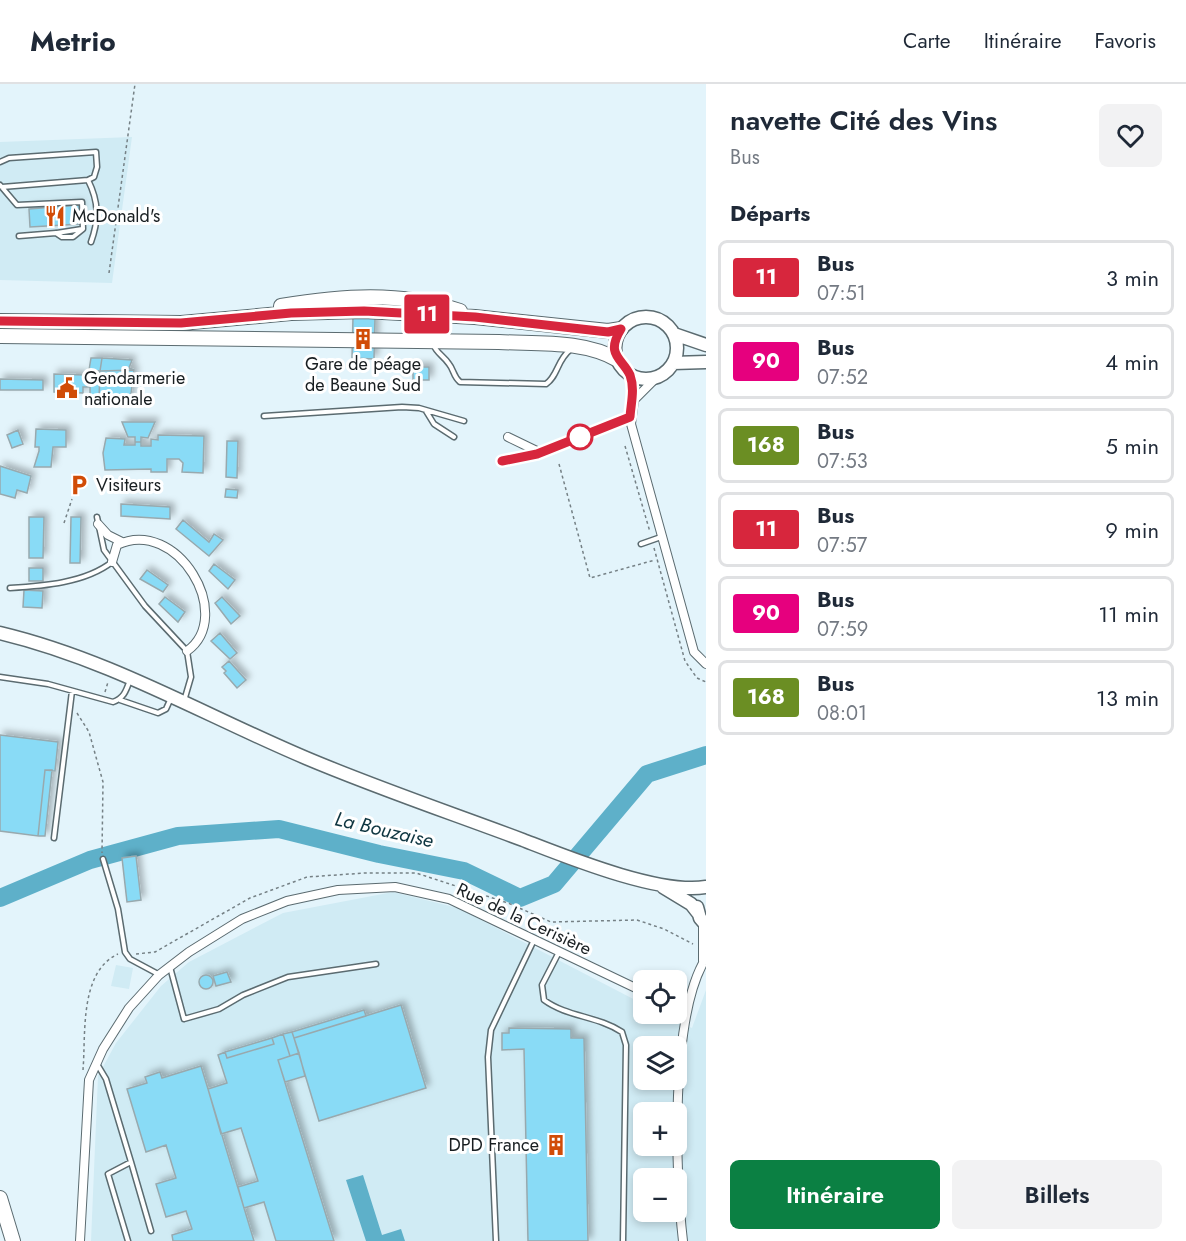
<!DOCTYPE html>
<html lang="fr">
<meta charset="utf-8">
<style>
:root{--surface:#fff;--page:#f2f2f3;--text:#1f2937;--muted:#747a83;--line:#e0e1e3;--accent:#0b8043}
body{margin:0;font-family:Jost,sans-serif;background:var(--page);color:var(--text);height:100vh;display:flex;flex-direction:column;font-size:22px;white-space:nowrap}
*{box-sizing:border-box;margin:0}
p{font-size:20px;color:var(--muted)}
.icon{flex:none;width:33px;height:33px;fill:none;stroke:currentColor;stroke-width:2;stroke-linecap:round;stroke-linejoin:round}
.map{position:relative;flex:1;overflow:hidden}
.sheet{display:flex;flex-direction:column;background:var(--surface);width:480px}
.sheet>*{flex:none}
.badge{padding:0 12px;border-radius:4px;font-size:21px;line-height:39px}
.buttons{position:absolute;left:633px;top:886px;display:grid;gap:12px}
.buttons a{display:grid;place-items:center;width:54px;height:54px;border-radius:9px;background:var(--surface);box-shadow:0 3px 9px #0003;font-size:30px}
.map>.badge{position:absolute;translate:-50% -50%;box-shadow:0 0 0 3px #fff}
h2{padding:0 24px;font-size:22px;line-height:54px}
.round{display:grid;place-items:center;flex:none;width:63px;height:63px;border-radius:9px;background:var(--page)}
.head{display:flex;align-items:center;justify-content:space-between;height:102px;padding:0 24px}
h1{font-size:28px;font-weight:600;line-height:45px}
.button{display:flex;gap:12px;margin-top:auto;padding:12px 24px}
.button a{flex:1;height:69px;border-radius:9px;background:var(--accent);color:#fff;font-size:24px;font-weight:600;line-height:69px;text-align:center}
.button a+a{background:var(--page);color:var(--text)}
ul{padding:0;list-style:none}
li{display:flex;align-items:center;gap:18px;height:75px;margin:0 12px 9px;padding:0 12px;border:3px solid var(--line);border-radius:9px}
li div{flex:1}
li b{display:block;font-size:22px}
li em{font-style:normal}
li .badge{min-width:66px;font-weight:700;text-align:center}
header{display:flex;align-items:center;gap:36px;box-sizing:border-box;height:84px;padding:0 30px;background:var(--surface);border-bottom:2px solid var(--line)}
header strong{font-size:28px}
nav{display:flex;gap:33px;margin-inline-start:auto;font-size:21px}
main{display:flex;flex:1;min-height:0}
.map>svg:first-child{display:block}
</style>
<header>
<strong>Metrio</strong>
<nav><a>Carte</a><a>Itinéraire</a><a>Favoris</a></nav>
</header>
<main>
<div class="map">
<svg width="706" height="1157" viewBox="0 0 706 1157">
<defs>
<filter id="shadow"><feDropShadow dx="4" dy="-4" stdDeviation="3" flood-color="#0004"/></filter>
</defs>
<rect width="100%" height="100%" fill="#e3f4fb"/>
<path fill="#d0ebf4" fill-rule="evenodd" d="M132,53L112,199L0,196V58Z
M393,808L458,824L643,920L644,930H662L692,944L706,906V1157H91L98,992L116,959L161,902L189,878L283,829ZM644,963H676V996H644ZM644,1029H676V1062H644ZM644,1095H676V1128H644Z
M116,881L133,884L129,905L111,902Z"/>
<path fill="#5eb0c9" d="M363,1091L382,1151L401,1145L405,1157H366L346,1096Z"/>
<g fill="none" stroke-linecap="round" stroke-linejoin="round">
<path stroke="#5eb0c9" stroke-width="18" d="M0,814L90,776L178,752L279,745L379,770L464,787L520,814L554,800L647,690L706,671"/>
</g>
<path fill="#89dbf6" stroke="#98a9ae" stroke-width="1.5" filter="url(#shadow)" d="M79,121L81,140L30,143L29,125Z
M353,233L375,234L374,275L352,274Z
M91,274H102L100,287L89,286Z
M102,274L132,276L129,284L134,286L100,287Z
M413,283H429V296H413Z
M134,286L130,317L99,316L100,287Z
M95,287H100L99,314H90V303H83V309L54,308V290L84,291L83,296H91L90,289H95Z
M0,295L43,296V306H0Z
M122,338H155L148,354L141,353V358H135V353H128Z
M36,345L66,346V363H53L51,383H34L39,367V363H35Z
M18,346L23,360L12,364L7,351Z
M158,351L204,352L203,389L182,388L183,379L179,375H167V388H151V385L105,386L103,369L106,354L125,355L124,361H135V358H141V362H151V355L158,356Z
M227,357H238L237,394L226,393Z
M0,382L31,392L27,409L17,406L15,414L0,410Z
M226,405L238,406L237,414L225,413Z
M121,420L170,423V435L121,432Z
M29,433H44L43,474H29Z
M71,433H81L80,479H70Z
M183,436L209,458L214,450L223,456L209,472L176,445Z
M214,480L235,496L228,505L209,487Z
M29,484H43V497H29Z
M147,486L168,501L163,508L140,495Z
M24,506L43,507L42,524L23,523Z
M165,513L185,528L178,538L159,520Z
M222,513L240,532L231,540L215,519Z
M220,549L237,569L230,575L211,557Z
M229,577L246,596L237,604L224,589L226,587L222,583Z
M0,651L58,658L55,687L45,686L38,752L0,747Z
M45,686H52L45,752H38Z
M136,772L141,816L127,818L122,774Z
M227,888L231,898L216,902L213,892Z
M199 898a7 7 0 1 1 14 0a7 7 0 1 1-14 0Z
M401,921L426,1004L319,1037L294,954Z
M364,926L366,932L294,954L292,948Z
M509,944L571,945V954H584L588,1157H528L524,965L502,966V949H509Z
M292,948L299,969L290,972L283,950Z
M283,950L290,972L278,976L334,1157H276L264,1118L244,1124L238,1103L258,1097L241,1044L221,1050L208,1005L227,999L218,971L225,968L227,974L274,960L272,954Z
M272,954L274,960L227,974L225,968Z
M299,969L305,992L285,998L278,976Z
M201,982L208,1005L254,1157H173L172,1151L192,1145L186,1127L166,1133L156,1100L176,1094L166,1061L146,1068L127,1005L147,999L145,993L160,988L162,994Z"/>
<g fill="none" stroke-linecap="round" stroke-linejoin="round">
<defs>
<path id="service" d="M0,78L9,74L96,68L97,83L94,93L88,96
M0,101L17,121L82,118L83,145L73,153H62L56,149L19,152
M2,103L88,96C99,118 99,136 91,158
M57,149L82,145
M433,260C437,270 443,271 449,280C454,286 453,292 460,298L546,300C558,292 557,276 570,266
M426,327L434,340L454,353
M264,332L402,323L419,324L464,337
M97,433L104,466L145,522L187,567L191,593L184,617
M641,460L661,453
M10,504C43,502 85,499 112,478
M0,593L48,600L113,618C124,614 126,607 130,596
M120,616L158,629L166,625L171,614
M54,754L72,607
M103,775L118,825L125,868L130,875L158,890
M559,868L542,901L544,916C567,933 598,932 622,948L626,961L623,1157
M170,883L184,935L219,925L243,911L288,893L376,880
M97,980L106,995L131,1078L108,1090L128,1157
M131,1078L151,1147
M496,1157L488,973L491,946L534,856"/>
<path id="minor" d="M629,290L634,316
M658,292L634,316L631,340L694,568L706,580
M508,353L539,368
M502,377L537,371L630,333
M98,440L108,451L122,458
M112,478L117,461C177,432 236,532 187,567
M703,877V838
M676,917L688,921
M80,1157L89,996L103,965L129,924L159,891L189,868L242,835L287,817L338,806L395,803L449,815L644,908
M683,1157C675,1089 670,931 706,874"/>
<path id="primary" d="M615 264a31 31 0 1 1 62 0a31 31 0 1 1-62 0Z
M674,250L706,261
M673,279L706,278
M0,549C109,575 204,631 306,674C377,704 451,729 523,756C567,773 660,811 706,803
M663,803L691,820L698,829
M697,823L700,834L706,841"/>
<path id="motorway" d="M281,222C341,212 400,207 460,227
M0,237L181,239L291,229L364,227L475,233L608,247L621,245
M0,252L499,258C538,260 584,256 618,276
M0,1114L13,1157"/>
</defs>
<use href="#service" stroke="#5b6b70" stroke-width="7"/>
<use href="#minor" stroke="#5b6b70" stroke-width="10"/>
<use href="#primary" stroke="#5b6b70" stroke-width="15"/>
<use href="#motorway" stroke="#5b6b70" stroke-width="16"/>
<path stroke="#758085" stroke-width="1.5" stroke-dasharray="3 3" stroke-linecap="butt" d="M109,189L135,0
M625,362L650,448
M559,380L590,494L655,476
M64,439L72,415
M654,464L685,577L697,594L706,598
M105,608L108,598
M77,629L89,648L103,698L102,769
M136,870L155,868L250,814L307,793L365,789H416L508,819L551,838L637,836L664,845L693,860
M83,986C86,950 79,888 118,870"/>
<use href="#service" stroke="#fff" stroke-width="4"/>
<use href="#minor" stroke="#fff" stroke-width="8"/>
<use href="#primary" stroke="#fff" stroke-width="12"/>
<use href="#motorway" stroke="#fff" stroke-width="14"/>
</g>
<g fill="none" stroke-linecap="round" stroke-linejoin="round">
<defs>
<path id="line" d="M0,237L181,239L291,229L364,227L475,233L608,248L621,245C605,271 622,274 630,291C635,305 631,319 630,333L537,370L502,377"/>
</defs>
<use href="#line" stroke="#fff" stroke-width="14"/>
<use href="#line" stroke="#d7263d" stroke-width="9"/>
</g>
<defs>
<symbol id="restaurant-bare" viewBox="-9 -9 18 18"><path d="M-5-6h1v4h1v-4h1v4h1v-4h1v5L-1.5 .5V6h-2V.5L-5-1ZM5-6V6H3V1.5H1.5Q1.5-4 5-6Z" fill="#d14c07" stroke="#fff" stroke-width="2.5" paint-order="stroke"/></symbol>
<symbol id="building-bare" viewBox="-9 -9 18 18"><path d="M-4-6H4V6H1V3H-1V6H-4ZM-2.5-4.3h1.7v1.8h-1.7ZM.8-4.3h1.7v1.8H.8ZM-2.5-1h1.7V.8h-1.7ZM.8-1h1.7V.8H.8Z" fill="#d14c07" stroke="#fff" stroke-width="2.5" paint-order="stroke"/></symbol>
<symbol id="civic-bare" viewBox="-9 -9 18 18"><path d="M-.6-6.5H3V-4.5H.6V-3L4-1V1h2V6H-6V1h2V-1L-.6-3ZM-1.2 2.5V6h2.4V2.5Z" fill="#d14c07" stroke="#fff" stroke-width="2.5" paint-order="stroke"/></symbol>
<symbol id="parking-bare" viewBox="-9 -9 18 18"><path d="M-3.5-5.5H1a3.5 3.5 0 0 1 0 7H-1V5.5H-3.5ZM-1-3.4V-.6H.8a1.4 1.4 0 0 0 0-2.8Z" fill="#d14c07" stroke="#fff" stroke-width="2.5" paint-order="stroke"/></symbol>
</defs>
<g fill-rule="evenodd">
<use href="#restaurant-bare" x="40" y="117" width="30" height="30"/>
<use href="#building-bare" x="348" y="240" width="30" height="30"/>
<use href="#civic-bare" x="52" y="289" width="30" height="30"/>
<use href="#parking-bare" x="64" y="386" width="30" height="30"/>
<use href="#building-bare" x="541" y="1046" width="30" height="30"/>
</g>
<circle fill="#fff" stroke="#d7263d" stroke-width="3" cx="580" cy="353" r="12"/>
<g text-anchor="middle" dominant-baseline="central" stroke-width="6" stroke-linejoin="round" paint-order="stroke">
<g font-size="18" fill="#181e21" stroke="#fff" text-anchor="start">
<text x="72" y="132">McDonald's</text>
<text x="363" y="280" text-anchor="middle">Gare de péage<tspan x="363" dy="21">de Beaune Sud</tspan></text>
<text x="84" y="294">Gendarmerie<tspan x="84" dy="21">nationale</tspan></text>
<text x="96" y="401">Visiteurs</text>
<text x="539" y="1061" text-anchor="end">DPD France</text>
</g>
<g font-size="18" fill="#181e21" stroke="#fff">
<text transform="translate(524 835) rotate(25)">Rue de la Cerisière</text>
</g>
<g font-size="20" font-style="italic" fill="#0f3641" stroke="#fff">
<text transform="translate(384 746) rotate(13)">La Bouzaise</text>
</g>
</g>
</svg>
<div class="buttons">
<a><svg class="icon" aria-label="locate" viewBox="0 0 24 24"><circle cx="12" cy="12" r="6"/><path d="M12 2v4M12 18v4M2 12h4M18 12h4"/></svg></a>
<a><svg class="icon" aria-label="layers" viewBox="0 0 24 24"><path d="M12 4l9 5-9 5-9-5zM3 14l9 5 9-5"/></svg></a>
<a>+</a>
<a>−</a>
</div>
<b class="badge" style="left:427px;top:230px;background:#d7263d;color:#fff">11</b>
</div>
<section class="sheet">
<div class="head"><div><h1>navette Cité des Vins</h1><p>Bus</p></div><a class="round"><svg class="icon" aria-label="heart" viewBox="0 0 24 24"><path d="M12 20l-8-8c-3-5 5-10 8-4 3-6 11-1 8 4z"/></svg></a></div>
<h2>Départs</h2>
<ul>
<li><span class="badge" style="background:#d7263d;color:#fff">11</span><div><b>Bus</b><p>07:51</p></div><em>3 min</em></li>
<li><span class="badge" style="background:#e6007e;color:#fff">90</span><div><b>Bus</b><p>07:52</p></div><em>4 min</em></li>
<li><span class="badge" style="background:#6b8e23;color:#fff">168</span><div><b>Bus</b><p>07:53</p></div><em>5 min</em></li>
<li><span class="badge" style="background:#d7263d;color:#fff">11</span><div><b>Bus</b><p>07:57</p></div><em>9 min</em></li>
<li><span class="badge" style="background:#e6007e;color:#fff">90</span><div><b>Bus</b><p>07:59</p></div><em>11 min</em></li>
<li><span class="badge" style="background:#6b8e23;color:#fff">168</span><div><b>Bus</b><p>08:01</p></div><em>13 min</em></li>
</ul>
<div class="button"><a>Itinéraire</a><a>Billets</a></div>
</section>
</main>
